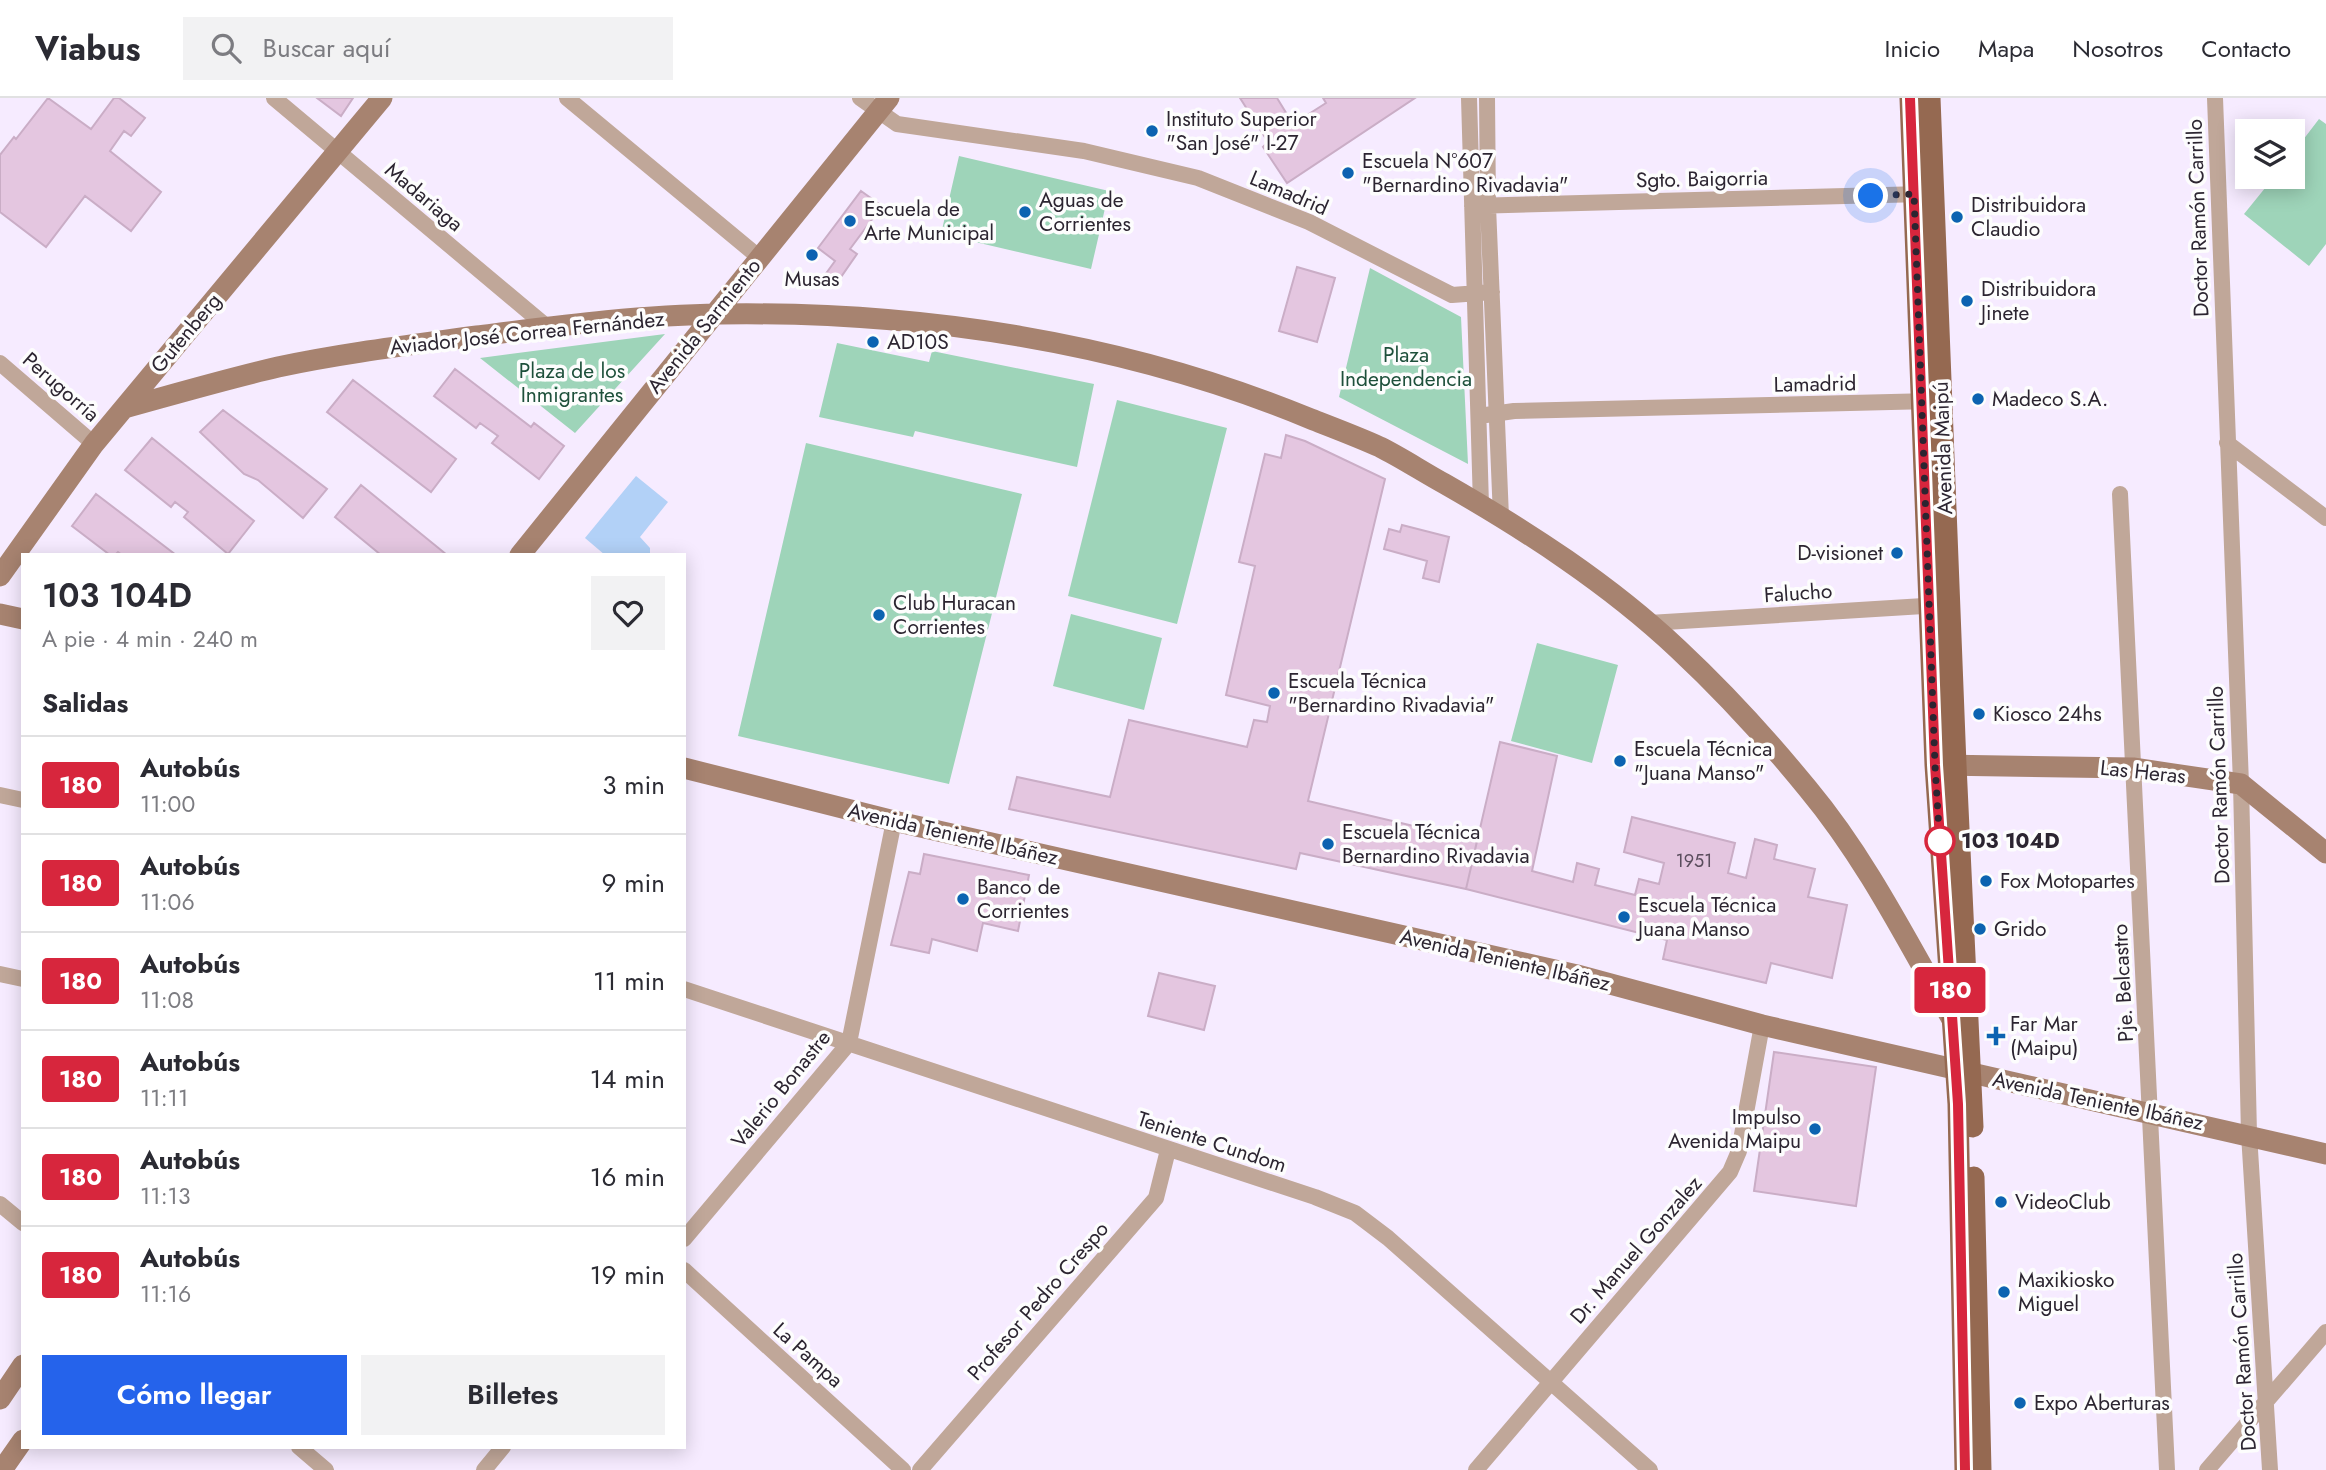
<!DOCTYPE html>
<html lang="es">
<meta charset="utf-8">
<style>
:root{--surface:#fff;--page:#f2f2f3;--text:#2b2b33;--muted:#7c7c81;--line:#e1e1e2;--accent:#2563eb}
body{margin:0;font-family:Jost,sans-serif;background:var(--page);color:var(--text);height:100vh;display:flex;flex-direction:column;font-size:26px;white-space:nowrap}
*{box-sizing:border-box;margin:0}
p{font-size:23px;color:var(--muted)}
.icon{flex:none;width:38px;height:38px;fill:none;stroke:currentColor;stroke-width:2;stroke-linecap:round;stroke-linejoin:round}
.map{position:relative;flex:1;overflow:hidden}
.drawer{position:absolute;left:21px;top:455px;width:665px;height:896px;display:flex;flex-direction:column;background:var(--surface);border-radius:0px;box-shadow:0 4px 18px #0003}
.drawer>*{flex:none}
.badge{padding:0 14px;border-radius:5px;font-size:24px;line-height:46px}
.tools{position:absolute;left:2235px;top:21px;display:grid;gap:14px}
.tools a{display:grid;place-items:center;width:70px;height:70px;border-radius:0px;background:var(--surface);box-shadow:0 4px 18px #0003;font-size:35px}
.you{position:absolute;width:35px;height:35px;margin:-18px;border:5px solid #fff;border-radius:50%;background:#1a73e8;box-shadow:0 0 0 10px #1a73e833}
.map>.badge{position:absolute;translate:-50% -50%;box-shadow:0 0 0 4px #fff}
h2{padding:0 21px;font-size:26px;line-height:63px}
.round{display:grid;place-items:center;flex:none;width:74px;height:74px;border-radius:0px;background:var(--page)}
.summary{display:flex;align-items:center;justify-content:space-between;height:119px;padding:0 21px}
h1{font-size:33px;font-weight:600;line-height:52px}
.cta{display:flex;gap:14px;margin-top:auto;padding:14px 21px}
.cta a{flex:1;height:80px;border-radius:0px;background:var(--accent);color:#fff;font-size:28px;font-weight:600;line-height:80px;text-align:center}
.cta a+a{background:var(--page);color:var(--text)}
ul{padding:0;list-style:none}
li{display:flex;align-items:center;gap:21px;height:98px;padding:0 21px;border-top:2px solid var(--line)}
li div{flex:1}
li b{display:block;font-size:26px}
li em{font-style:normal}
li .badge{min-width:77px;font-weight:700;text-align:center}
header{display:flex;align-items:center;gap:42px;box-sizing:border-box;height:98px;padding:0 35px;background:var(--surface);border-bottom:2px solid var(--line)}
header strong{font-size:33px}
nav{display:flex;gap:38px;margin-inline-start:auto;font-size:24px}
.search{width:490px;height:63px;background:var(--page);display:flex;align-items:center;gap:18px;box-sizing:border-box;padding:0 24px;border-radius:0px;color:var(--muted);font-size:26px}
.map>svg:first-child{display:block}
</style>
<header>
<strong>Viabus</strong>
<div class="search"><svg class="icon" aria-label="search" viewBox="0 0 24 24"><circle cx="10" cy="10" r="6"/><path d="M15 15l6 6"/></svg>Buscar aquí</div>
<nav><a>Inicio</a><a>Mapa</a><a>Nosotros</a><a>Contacto</a></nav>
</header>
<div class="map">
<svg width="2326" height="1372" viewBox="0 0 2326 1372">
<rect width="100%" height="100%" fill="#f6ebff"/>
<path fill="#9ed4b9" d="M2319,21L2326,26V146L2309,168L2244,116L2274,79H2292L2293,55Z
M959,58L1109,93L1091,171L941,136Z
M1370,170L1461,219L1468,366L1339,299Z
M665,236L575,335L480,260Z
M837,245L929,264L932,253L1094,286L1077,369L915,333L913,339L819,319Z
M1117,302L1227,330L1177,526L1068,498Z
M806,345L1022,396L949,686L738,638Z
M1071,516L1162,540L1144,612L1053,588Z
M1537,545L1618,567L1592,665L1511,643Z"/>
<path fill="#b2d1f7" d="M636,378L668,404L640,439L650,450V457H605L585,440Z"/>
<path fill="#e4c6e0" stroke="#caadc6" stroke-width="2" d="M48,0L91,31L114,0H119L145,20L131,38L124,33L110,53L161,94L131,133L85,98L46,149L0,114V57L14,39L16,41Z
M317,0H353L341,18Z
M1240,0H1277L1293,26L1326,5L1323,0H1415L1287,85L1263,49L1268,44Z
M861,93L882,108L850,151L857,156L834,189L822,181L835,163L818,150Z
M1297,169L1335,180L1317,244L1279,233Z
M455,271L531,329L534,325L564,348L539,381L492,345L498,338L480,325L476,330L434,298Z
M353,282L456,361L431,394L327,314Z
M223,312L327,391L303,420L258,382L244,376L200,334Z
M1286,337L1305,343L1385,381L1308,703L1477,743L1466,791L1300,755L1296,771L1009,711L1017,679L1110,699L1129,622L1247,649L1254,622L1267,624L1270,608L1226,597L1255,468L1239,464L1265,356L1281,360Z
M152,340L254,423L228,456L184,419L188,414L175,404L171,409L125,372Z
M361,387L447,457H381L335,419Z
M96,396L176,457H122L118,454L115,457H110L72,428Z
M1402,427L1449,439L1439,484L1423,480L1427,463L1384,451L1389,431L1400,434Z
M1500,644L1557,658L1532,773L1573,784L1577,765L1599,771L1595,787L1635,797L1639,781L1659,786L1664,765L1624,754L1632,719L1735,745L1728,775L1746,780L1755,741L1777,747L1774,761L1815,771L1808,799L1847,807L1832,880L1771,865L1766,885L1663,861L1667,842L1466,791Z
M924,756L1029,777L1018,833L983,825L977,853L932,841L929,855L891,847L909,774L920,776Z
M1159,875L1215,888L1204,932L1148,918Z
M1774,954L1876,969L1856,1108L1754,1093Z"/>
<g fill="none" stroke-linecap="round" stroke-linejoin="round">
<path stroke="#c0a799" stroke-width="16" d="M274,0L547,229
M567,0L760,160
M860,0L897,26L1084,53L1198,80L1309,124L1452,197L1492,194
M1469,0L1481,407
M1487,0L1488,108L1501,419
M2215,0L2241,686L2249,1036L2270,1372
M1472,108L1923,96
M0,265L94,346
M1479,318L1514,313L1932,303
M2227,345L2326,420
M2120,396L2167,1372
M1649,525L1940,507
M0,697L23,702
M0,876L23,881
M684,891L1315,1099L1355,1115L1388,1140L1650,1372
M0,1106L23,1125
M684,1141L849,945L894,723
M684,1172L903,1372
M299,1349L326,1372
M484,1372L503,1349
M920,1372L1156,1100L1168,1052
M1476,1372L1730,1074L1739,1053L1762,927
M2207,1372L2326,1234"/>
<path stroke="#a78370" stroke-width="21" d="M124,310C175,296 226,281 278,269C343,255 411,247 477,238C557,228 639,217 720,216C921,213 1125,244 1311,321C1334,330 1358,339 1380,349C1402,360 1423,374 1445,386C1527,433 1609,486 1678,551C1724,594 1768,642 1808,691C1867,762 1908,845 1954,925
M520,457L889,0
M0,478L94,346L382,0
M0,516L23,521
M1940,667L2133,670L2241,686L2326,755
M684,670L894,723L1577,877L1762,927L2326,1056
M0,1301L23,1267
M2,1372L23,1342"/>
<path stroke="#956951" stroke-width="21" d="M1910,0L1935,667L1958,1006L1965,1372
M1930,0L1956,667L1973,1029
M1974,1079L1981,1372"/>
</g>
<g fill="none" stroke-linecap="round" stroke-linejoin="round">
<defs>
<path id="line" d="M1910,0L1935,667L1958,1006L1965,1372"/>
</defs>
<use href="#line" stroke="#fff" stroke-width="16"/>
<use href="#line" stroke="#d7263d" stroke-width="10"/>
<path stroke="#2c2531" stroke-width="7" stroke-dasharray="0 12.6" d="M1871,98L1914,96L1935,667L1940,748V743"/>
</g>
<g fill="#0c63b1" stroke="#fdfdfd" stroke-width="2.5">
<circle cx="1152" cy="33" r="7"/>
<circle cx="1348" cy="75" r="7"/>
<circle cx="1025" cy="114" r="7"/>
<circle cx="1957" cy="119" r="7"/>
<circle cx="850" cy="123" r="7"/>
<circle cx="812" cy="157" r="7"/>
<circle cx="1967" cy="203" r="7"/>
<circle cx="873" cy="244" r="7"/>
<circle cx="1978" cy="301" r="7"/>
<circle cx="1897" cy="455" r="7"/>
<circle cx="879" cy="517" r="7"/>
<circle cx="1274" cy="595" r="7"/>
<circle cx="1979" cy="616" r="7"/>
<circle cx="1620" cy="663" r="7"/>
<circle cx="1328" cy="746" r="7"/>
<circle cx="1986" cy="783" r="7"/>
<circle cx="963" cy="801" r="7"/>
<circle cx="1624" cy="819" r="7"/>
<circle cx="1980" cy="831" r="7"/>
<path d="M1992.5 927.5h7v7h7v7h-7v7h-7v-7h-7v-7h7z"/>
<circle cx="1815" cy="1031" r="7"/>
<circle cx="2001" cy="1104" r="7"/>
<circle cx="2004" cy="1194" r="7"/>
<circle cx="2020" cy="1305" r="7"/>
</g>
<circle fill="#fff" stroke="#d7263d" stroke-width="3.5" cx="1940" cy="743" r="14"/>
<g text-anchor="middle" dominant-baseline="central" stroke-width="7" stroke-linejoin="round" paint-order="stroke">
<g font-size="18" fill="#5a4d5d">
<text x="1694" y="763">1951</text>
</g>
<g font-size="21" fill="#2c2531" stroke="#fdfdfd" text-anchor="start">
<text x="1166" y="21">Instituto Superior<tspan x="1166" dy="24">"San José" I-27</tspan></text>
<text x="1362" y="63">Escuela Nº607<tspan x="1362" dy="24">"Bernardino Rivadavia"</tspan></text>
<text x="1039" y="102">Aguas de<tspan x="1039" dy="24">Corrientes</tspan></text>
<text x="1971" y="107">Distribuidora<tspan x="1971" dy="24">Claudio</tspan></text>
<text x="864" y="111">Escuela de<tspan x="864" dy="24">Arte Municipal</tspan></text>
<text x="812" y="181" text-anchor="middle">Musas</text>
<text x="1981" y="191">Distribuidora<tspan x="1981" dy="24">Jinete</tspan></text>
<text x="887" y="244">AD10S</text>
<text x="1992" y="301">Madeco S.A.</text>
<text x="1883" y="455" text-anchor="end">D-visionet</text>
<text x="893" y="505">Club Huracan<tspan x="893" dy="24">Corrientes</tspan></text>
<text x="1288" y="583">Escuela Técnica<tspan x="1288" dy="24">"Bernardino Rivadavia"</tspan></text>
<text x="1993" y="616">Kiosco 24hs</text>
<text x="1634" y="651">Escuela Técnica<tspan x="1634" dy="24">"Juana Manso"</tspan></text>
<text x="1342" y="734">Escuela Técnica<tspan x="1342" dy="24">Bernardino Rivadavia</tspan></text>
<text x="2000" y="783">Fox Motopartes</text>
<text x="977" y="789">Banco de<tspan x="977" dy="24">Corrientes</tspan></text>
<text x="1638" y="807">Escuela Técnica<tspan x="1638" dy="24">Juana Manso</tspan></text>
<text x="1994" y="831">Grido</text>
<text x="2010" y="926">Far Mar<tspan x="2010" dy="24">(Maipu)</tspan></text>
<text x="1801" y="1019" text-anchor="end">Impulso<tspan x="1801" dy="24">Avenida Maipu</tspan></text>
<text x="2015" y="1104">VideoClub</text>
<text x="2018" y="1182">Maxikiosko<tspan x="2018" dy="24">Miguel</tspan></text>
<text x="2034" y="1305">Expo Aberturas</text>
</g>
<g font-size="21" fill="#2c2531" stroke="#fdfdfd">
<text transform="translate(1702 81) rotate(-1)">Sgto. Baigorria</text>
<text transform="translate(1289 95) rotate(23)">Lamadrid</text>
<text transform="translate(424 99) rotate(40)">Madariaga</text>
<text transform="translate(2198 120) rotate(-92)">Doctor Ramón Carrillo</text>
<text transform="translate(704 228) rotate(-51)">Avenida Sarmiento</text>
<text transform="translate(186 235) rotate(-50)">Gutenberg</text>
<text transform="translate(527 235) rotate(-6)">Aviador José Correa Fernández</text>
<text transform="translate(1815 286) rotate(-1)">Lamadrid</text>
<text transform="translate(61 289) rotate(41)">Perugorría</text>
<text transform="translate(1943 350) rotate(-92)">Avenida Maipú</text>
<text transform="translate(1798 495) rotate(-4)">Falucho</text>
<text transform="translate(2143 674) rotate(6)">Las Heras</text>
<text transform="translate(2219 687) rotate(-92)">Doctor Ramón Carrillo</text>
<text transform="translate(953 736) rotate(13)">Avenida Teniente Ibáñez</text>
<text transform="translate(1505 862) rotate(13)">Avenida Teniente Ibáñez</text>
<text transform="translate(2123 885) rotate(-93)">Pje. Belcastro</text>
<text transform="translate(781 991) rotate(-51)">Valerio Bonastre</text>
<text transform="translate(2098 1003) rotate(12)">Avenida Teniente Ibáñez</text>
<text transform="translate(1212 1044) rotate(18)">Teniente Cundom</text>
<text transform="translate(1636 1152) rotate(-49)">Dr. Manuel Gonzalez</text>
<text transform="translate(1038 1203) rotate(-49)">Profesor Pedro Crespo</text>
<text transform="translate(2242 1254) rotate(-94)">Doctor Ramón Carrillo</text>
<text transform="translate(808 1257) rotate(42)">La Pampa</text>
</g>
<g font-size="21" fill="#1e503b" stroke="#fdfdfd">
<text x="1406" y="257">Plaza<tspan x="1406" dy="24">Independencia</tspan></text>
<text x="572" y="273">Plaza de los<tspan x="572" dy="24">Inmigrantes</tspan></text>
</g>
<g font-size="21" font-weight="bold" fill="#2c2531" stroke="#fdfdfd" text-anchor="start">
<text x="1961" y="743">103 104D</text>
</g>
</g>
</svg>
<div class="tools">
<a><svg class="icon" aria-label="layers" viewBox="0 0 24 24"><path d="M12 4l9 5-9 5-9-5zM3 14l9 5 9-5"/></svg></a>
</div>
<div class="you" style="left:1871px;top:98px"></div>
<b class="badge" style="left:1950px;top:892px;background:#d7263d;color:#fff">180</b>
<section class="drawer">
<div class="summary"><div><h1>103 104D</h1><p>A pie · 4 min · 240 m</p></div><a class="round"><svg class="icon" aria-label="heart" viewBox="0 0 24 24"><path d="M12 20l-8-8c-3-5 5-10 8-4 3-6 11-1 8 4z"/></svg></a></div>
<h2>Salidas</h2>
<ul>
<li><span class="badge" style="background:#d7263d;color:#fff">180</span><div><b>Autobús</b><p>11:00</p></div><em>3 min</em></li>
<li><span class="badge" style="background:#d7263d;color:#fff">180</span><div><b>Autobús</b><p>11:06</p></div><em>9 min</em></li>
<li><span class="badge" style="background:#d7263d;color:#fff">180</span><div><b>Autobús</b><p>11:08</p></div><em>11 min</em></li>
<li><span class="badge" style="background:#d7263d;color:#fff">180</span><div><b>Autobús</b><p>11:11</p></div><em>14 min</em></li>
<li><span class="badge" style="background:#d7263d;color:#fff">180</span><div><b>Autobús</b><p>11:13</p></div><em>16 min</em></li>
<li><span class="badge" style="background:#d7263d;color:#fff">180</span><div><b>Autobús</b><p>11:16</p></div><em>19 min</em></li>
</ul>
<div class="cta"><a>Cómo llegar</a><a>Billetes</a></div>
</section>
</div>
